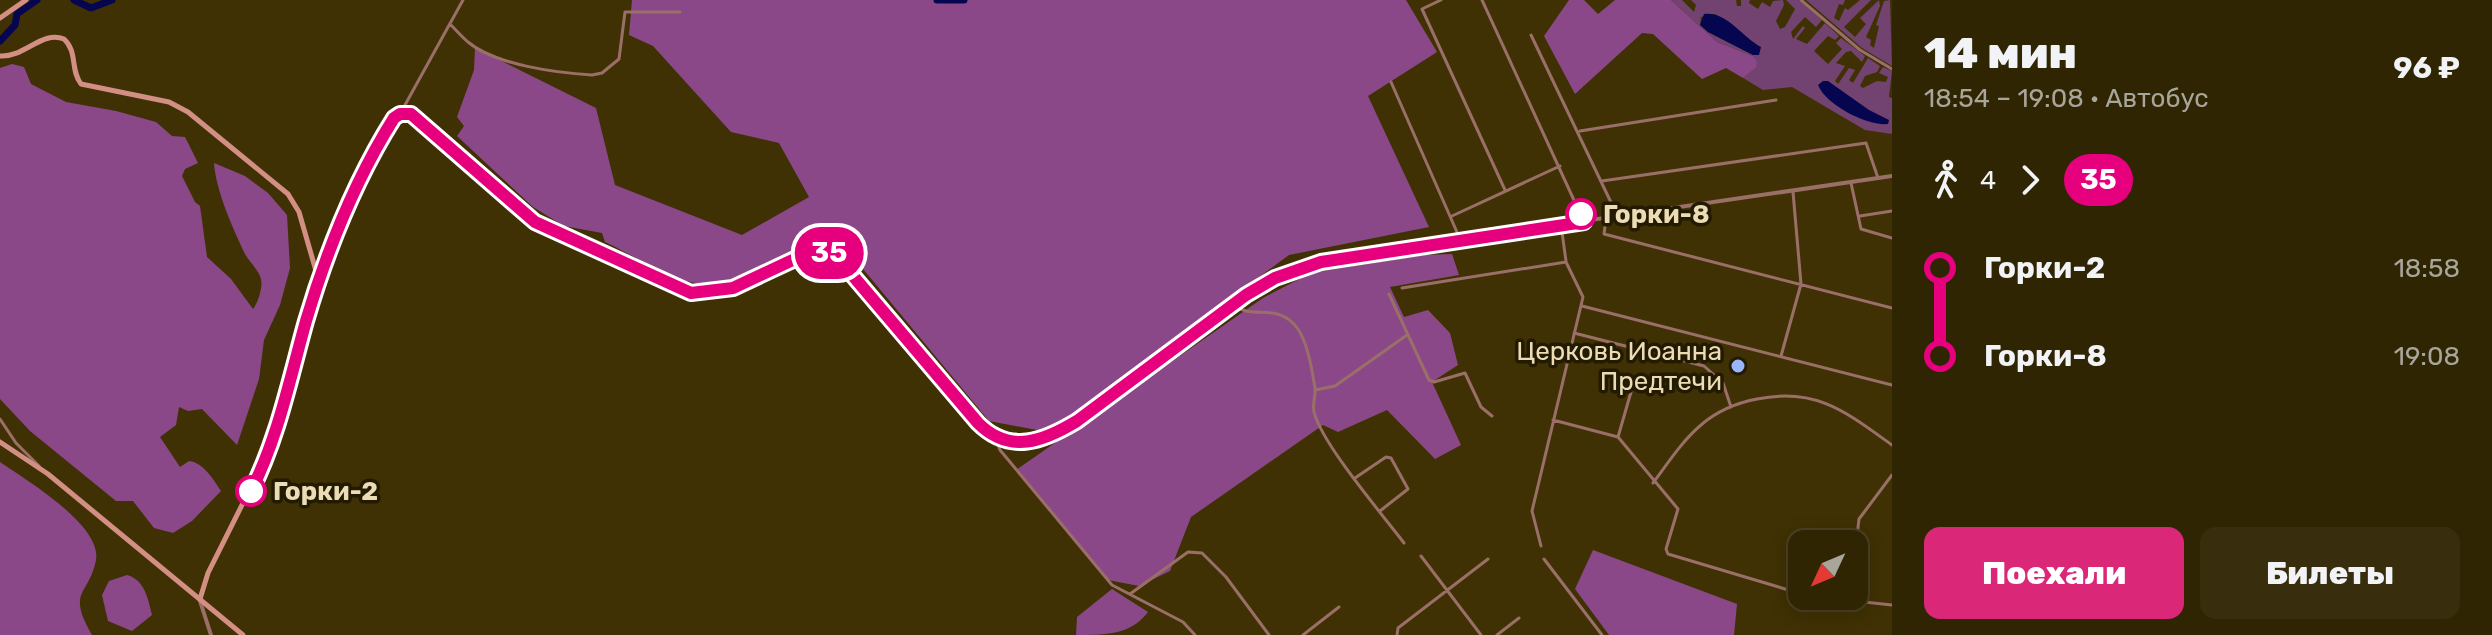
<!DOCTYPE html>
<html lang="ru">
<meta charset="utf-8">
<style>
:root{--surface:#302503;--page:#382d0d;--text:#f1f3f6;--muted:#a8a59a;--line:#4b4225;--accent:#db2777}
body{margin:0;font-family:Rubik,sans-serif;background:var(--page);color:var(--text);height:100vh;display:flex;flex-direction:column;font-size:30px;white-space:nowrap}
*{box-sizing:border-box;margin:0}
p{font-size:26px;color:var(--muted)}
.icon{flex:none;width:44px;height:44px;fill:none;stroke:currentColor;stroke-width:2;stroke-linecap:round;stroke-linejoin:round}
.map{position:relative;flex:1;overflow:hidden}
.side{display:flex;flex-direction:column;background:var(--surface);width:600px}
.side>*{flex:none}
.badge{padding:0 16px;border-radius:26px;font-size:28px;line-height:52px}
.needle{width:52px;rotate:226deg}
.fabs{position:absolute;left:1788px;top:530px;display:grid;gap:16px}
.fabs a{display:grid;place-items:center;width:80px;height:80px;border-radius:16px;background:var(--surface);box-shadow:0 4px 20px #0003,0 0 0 2px var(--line);font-size:40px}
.map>.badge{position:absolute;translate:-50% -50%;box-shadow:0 0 0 4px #fff}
.legs{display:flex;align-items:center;gap:12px;height:88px;padding:0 32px;font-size:26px}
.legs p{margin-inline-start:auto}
.summary{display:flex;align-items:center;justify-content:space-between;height:136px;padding:0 32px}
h1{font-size:44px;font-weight:800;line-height:60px}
.primary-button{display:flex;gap:16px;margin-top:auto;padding:16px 32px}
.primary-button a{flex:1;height:92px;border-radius:16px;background:var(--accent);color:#fff;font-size:32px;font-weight:800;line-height:92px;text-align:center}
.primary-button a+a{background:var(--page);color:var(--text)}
ul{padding:0 32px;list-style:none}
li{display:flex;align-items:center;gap:28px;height:88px;font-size:30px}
li i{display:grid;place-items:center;width:12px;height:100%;margin:0 10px;background:currentColor}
li i::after{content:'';width:20px;height:20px;margin:-10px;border:6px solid;border-radius:50%;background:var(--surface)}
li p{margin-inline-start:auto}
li:first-child i{background:linear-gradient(#0000 50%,currentColor 0)}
li:last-child i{background:linear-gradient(currentColor 50%,#0000 0)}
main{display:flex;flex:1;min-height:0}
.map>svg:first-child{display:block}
</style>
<main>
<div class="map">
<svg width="1892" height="635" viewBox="0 0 1892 635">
<rect width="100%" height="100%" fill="#403104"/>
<path fill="#724270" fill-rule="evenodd" d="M1671,0H1682L1694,12L1696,5L1691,0H1736L1737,6H1741V0H1750L1749,3L1758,9L1762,2L1770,7L1773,1L1783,0L1784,5L1776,21L1780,29L1785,27L1795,9L1786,0H1799L1822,20L1816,27L1805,17L1791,32L1793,39L1803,26L1805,28L1796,39L1807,44L1825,23L1839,36L1835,40L1828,36L1814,51L1828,64L1842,49L1836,43L1841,38L1865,56L1862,62L1851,51L1846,52L1836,63L1845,66L1835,81L1838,84L1849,68L1855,70L1849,80L1853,83L1868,58L1880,66L1877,72L1865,76L1860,86L1863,88L1877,81L1886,82L1888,77L1879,73L1883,67L1892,71L1889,97L1892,98V134L1865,130L1792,87L1763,90L1743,78L1756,68L1753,56L1717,42ZM1715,14L1757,45L1753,55L1708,32L1700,25L1701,17Z
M1806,0H1845L1843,5L1839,4L1834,18L1839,21L1845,8L1848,10L1860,0H1871L1844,27L1855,37L1866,24L1860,18L1879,0L1880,6L1866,37L1871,40L1870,45L1874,48L1879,26L1876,25L1884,1L1890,0L1892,66L1862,48Z"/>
<path fill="#8b4889" d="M632,0H1406L1437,52L1368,96L1429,227L1289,255L1048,432L989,421L849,252L823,238C785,257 740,288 696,283C674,281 627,252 605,242L602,233L564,226L533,207L457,136L464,126L457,117L474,70L475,48L596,108L615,185L742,235L809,197L779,143L731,132L653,46L629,35Z
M1569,0H1584L1598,14L1615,0H1671L1717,42L1753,56L1757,62L1756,68L1743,78L1726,68L1702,79L1653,34L1642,33L1575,94L1544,36Z
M12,64L24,67L31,84L66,102L116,111L156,122L172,136L185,137L198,163L185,169L182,176L195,202L200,206L207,257L231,279L253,309C258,303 263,287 261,279C259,270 248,261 244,252C232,226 216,191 214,163L245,176L268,193L287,215L290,268L280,305L264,340L259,379L237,445L202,409L188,411L179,407L176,425L160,437L180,467L189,461C204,463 213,479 221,491L192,521L173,533L154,528L133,501H116L30,431L0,399V68Z
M1452,254L1459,275L1390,287L1404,317L1428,310L1450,333L1458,365L1432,382L1461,445L1435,459L1387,410L1338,432L1323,425L1191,517L1170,571L1139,586L1108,580L1016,470L1263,298L1311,273L1424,255Z
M0,462C26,480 102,525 96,560C89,596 66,590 92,635H0Z
M1593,550L1737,604L1734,635H1609L1575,589Z
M127,575C145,580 148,599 152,615L132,631L108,621L102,595L109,581Z
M1112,589L1148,612C1131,635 1105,635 1076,635L1077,617Z"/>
<path fill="#060650" d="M1704,14C1727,11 1743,38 1761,47L1759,55H1753L1708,32L1700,25Z
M1823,81H1828L1869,110L1889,120L1888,124C1867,126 1826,105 1818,85Z"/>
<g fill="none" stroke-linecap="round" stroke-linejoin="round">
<path stroke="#060650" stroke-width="7" d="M74,0L91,8L112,0
M937,0H964
M0,41L15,25L17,14L37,0"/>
<path stroke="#9a6f68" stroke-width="3" d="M1441,0L1422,9L1505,190
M1482,0L1584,222
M1801,0L1860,50L1892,69
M450,24C456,30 462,37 468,42C495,65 558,73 592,75L602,73L619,59L625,12H680
M1531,35L1617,215
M1391,82L1460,239
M400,114L463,0
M1580,131L1776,100
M1602,181L1866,143L1878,178
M1851,183L1861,229L1892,238
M1452,216L1560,166
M1860,216L1892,211
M1606,219L1604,234L1892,308
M1561,225L1566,261
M1402,288L1566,262L1583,297L1532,511L1541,546
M1389,294L1429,380L1434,382L1465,373L1481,407L1492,416
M1234,304C1250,322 1277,300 1298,329C1308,344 1312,370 1315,388C1316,395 1312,404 1314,412C1322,444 1382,514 1404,543
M1582,306L1892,385
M1574,333L1704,366L1723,383L1731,407
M1781,356L1801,284L1793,192
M1315,390L1335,386L1407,335
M0,419L16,443L39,466
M1553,420L1618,437L1678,509L1666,549L1668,554L1802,594
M995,436L1000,450L1112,585L1183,622L1195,635
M1618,437L1631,392
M1355,478L1386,457L1391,458L1408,489L1380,511
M1653,483C1668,463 1682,441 1701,425C1717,411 1736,403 1757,399C1816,387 1846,412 1892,445
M1421,556L1481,635
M1544,559L1602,635
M1854,562L1859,519L1892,475
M1130,594L1188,552L1202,553L1226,577L1269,635
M1808,596L1892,605
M1303,635L1339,607
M1397,635L1398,628L1488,559
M1497,635L1519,618"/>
<path stroke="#9a6f68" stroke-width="4" d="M319,281C333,250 374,119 406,113L417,119L535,222L691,293L733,288L814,250L837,257L986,431C1021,451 1045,441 1077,421L1246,295L1294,269L1321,262L1460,239L1892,176
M200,601L211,635"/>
<path stroke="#d48f85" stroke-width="5" d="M0,18L26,0
M0,56C24,58 42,30 64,39C78,52 70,70 81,84L169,102L188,112L288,194L299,212L316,271L318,283L270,449L208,573L200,599
M0,442L48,474L243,635"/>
</g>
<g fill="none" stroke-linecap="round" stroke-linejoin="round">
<defs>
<path id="line-1" d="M251,491C278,438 290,378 306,321C327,250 355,180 394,118L400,114H411L535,222L691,293L733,288L814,250L837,257L978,423C1010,455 1044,441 1077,421L1246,295L1275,278L1321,262L1584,222L1581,214"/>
</defs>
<use href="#line-1" stroke="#fff" stroke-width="18"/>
<use href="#line-1" stroke="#e6007e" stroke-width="12"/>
</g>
<g fill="#fff" stroke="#e6007e" stroke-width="4">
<circle cx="1581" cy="214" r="14"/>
<circle cx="251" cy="491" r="14"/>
</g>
<circle fill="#9bb5fd" stroke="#231a02" stroke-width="3" cx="1738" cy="366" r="8"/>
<g text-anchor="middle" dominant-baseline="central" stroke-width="7" stroke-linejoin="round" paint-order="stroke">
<g font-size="26" font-weight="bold" fill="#ebdcb6" stroke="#231a02" text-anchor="start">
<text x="1603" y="214">Горки-8</text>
<text x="273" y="491">Горки-2</text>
</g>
<g font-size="26" fill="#ebdcb6" stroke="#231a02" text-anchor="end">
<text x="1722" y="351">Церковь Иоанна<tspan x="1722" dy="30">Предтечи</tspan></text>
</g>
</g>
</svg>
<div class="fabs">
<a><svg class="needle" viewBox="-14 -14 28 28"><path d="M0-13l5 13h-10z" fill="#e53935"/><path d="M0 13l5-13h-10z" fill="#a8a59a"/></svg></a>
</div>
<b class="badge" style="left:829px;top:253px;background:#e6007e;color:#fff">35</b>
</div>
<section class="side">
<div class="summary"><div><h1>14 мин</h1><p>18:54 – 19:08 · Автобус</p></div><b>96 ₽</b></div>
<div class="legs"><svg class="icon" aria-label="walk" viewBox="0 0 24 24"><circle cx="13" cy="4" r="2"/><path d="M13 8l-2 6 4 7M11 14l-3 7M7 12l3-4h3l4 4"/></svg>4<svg class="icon" aria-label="forward" viewBox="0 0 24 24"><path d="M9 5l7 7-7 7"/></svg><b class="badge" style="background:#e6007e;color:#fff">35</b></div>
<ul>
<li><i style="color:#e6007e"></i><b>Горки-2</b><p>18:58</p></li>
<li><i style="color:#e6007e"></i><b>Горки-8</b><p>19:08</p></li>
</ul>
<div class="primary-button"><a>Поехали</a><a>Билеты</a></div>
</section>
</main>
